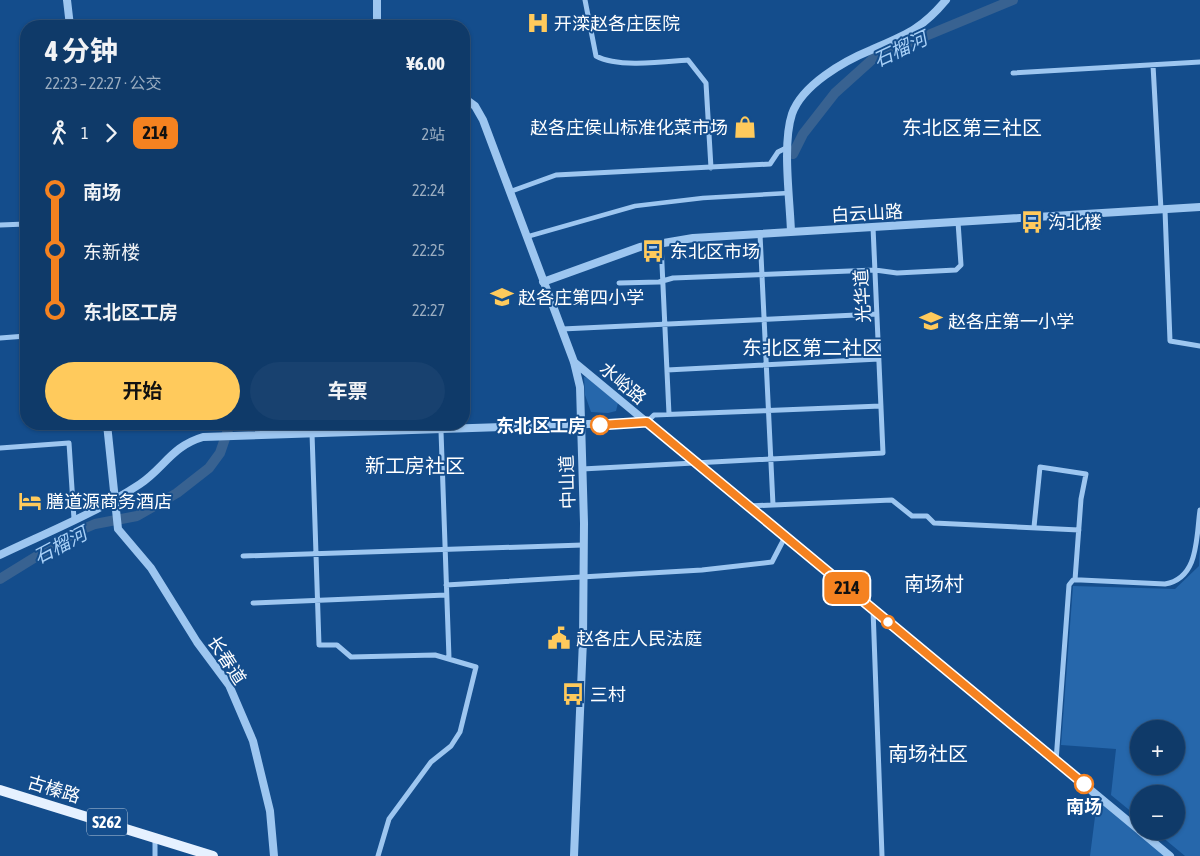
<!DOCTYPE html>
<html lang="zh">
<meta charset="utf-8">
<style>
:root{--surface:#0f3a69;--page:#18416f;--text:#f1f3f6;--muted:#9badc0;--line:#2f547d;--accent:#ffca5c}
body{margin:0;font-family:"Asap Condensed","Noto Sans SC",sans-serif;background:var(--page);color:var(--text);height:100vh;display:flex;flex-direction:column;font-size:19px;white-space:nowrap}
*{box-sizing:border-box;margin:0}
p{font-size:16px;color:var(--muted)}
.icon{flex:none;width:28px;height:28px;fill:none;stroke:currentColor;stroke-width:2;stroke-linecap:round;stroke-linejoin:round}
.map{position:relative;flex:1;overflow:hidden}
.side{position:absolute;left:20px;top:20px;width:450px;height:410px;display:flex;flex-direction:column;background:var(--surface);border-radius:20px;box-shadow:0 1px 4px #0004,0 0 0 1px var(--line)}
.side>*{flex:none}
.badge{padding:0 10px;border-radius:8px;font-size:18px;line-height:32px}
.controls{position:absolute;left:1130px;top:720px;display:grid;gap:10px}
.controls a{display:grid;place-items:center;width:55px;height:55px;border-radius:50%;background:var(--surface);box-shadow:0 1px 4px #0004,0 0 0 1px var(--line);font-size:25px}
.map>.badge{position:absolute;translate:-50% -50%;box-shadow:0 0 0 2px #fff}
.legs{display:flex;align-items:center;gap:8px;height:55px;padding:0 25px;font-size:16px}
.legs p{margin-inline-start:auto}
.summary{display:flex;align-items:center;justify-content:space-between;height:85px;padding:0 25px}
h1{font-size:28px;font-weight:700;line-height:38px}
.action{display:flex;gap:10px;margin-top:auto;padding:10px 25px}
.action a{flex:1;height:58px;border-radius:30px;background:var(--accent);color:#111;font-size:20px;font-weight:700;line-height:58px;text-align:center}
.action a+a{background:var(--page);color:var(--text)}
ul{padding:0 25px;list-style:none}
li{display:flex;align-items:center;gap:18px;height:60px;font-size:19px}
li i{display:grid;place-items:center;width:8px;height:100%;margin:0 6px;background:currentColor}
li i::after{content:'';width:12px;height:12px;margin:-6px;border:4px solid;border-radius:50%;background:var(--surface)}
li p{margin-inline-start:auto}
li:first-child i{background:linear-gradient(#0000 50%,currentColor 0)}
li:last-child i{background:linear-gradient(currentColor 50%,#0000 0)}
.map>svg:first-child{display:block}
</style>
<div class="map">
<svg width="1200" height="856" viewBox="0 0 1200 856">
<rect width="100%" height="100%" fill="#144d8c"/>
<path fill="#2667ab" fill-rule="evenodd" d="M584,377L588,378L618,403L616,411L608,413L591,412L585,395Z
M1200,545V856H1185L1155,831H1176V794H1139V818L1111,795L1116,749L1061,745L1073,586L1175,589L1199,566ZM1139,729H1176V766H1139Z
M1088,792L1166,856H1090L1096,809Z"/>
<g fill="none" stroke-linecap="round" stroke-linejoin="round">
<path stroke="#386291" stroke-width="10" d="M793,154L803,134L835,93L875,57L1013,0
M0,579L76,532L95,524L137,516L177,493L209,468L220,453L230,424"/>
<path stroke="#9dc6f0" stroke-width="4.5" d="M526,237L635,206L703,198L789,193"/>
<path stroke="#9dc6f0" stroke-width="5" d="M585,0L596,56C618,68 663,62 688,60L706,83L711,168
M1153,65L1161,210
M1013,73L1200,62
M509,192L556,175L770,164L778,152L788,147
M1165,210L1170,341L1200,346
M0,225L26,224
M661,243L669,414
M619,283L659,282L673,278L875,270L897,273L956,270L961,265L958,222
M562,329L877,314
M0,338L26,336
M667,370L879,359
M647,422L654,415L881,406
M441,431L449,658
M312,433L319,645H337L351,657L435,655L476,667L460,732L451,746L431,762L389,819L378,856
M0,448L69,443L74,519
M582,469L883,453L873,227
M773,505L892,500L912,516H927L934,523L1079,530
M748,506L773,505L760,234
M1034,527L1040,467L1086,474L1081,499L1075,580
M243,556L583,545
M446,585L702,570L772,562L785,537
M253,603L446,595
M873,609L882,856
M1056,761L1069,585L1073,580H1081L1165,584C1199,578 1196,538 1200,510
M155,856V839"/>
<path stroke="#9dc6f0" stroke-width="8" d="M67,0L70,26
M377,26V0
M464,98L475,106L483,120L574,362L580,387L584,523L583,640L574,856
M791,232C790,200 782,144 792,114C802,85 844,61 871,50C905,35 921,30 946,0
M543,282L640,247L693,238L1200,207
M574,362L1139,830
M107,424L118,529L151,568L197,642L229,685L253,741L270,811L274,856
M0,555C46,533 96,513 140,484C164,468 172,446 203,437L647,422
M1140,831L1170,856"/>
<path stroke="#e6f1ff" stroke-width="10" d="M0,790L213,856"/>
</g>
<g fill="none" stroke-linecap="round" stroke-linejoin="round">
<defs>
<path id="line-1" d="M600,425L647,422L1084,784"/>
</defs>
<use href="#line-1" stroke="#fff" stroke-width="11"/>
<use href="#line-1" stroke="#f58220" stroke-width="8"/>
</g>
<defs>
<symbol id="hospital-bare" viewBox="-9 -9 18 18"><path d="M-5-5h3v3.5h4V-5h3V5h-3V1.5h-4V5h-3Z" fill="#ffca5c" stroke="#144d8c" stroke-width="2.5" paint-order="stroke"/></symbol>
<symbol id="shop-bare" viewBox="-9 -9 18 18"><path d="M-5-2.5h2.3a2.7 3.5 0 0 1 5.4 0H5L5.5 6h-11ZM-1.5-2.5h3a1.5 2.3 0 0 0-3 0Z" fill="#ffca5c" stroke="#144d8c" stroke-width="2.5" paint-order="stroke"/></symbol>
<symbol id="bus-bare" viewBox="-9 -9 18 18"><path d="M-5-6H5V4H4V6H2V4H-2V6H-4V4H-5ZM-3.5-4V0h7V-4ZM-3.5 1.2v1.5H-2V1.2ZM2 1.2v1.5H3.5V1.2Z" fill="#ffca5c" stroke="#144d8c" stroke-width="2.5" paint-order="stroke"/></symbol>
<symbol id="school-bare" viewBox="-9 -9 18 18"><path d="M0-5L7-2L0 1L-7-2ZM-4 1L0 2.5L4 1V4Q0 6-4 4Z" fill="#ffca5c" stroke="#144d8c" stroke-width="2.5" paint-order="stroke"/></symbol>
<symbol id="hotel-bare" viewBox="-9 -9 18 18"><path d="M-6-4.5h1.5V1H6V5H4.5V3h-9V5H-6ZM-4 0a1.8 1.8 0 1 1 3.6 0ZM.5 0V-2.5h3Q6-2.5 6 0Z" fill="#ffca5c" stroke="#144d8c" stroke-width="2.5" paint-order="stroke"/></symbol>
<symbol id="civic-bare" viewBox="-9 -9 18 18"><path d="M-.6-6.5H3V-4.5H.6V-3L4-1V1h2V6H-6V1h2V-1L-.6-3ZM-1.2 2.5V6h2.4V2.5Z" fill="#ffca5c" stroke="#144d8c" stroke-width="2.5" paint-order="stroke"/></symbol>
</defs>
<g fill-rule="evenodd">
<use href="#hospital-bare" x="522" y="7" width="32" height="32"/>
<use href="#shop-bare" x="729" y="111" width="32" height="32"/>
<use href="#bus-bare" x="1016" y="206" width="32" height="32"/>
<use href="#bus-bare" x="637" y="235" width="32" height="32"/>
<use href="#school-bare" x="486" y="281" width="32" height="32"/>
<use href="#school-bare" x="915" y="305" width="32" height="32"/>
<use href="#hotel-bare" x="14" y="485" width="32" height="32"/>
<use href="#civic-bare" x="543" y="622" width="32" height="32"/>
<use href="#bus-bare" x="557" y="678" width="32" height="32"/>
</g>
<g fill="#fff" stroke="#f58220" stroke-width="2.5">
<circle cx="600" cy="425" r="9"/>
<circle cx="888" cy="622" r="6"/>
<circle cx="1084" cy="784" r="9"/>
</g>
<g text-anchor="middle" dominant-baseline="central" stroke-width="4" stroke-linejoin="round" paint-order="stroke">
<rect fill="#144d8c" stroke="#b8cadc" stroke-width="1" x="87" y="808.5" width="40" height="27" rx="4"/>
<g font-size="16" font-weight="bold" fill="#fff">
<text x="107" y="822">S262</text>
</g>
<g font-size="18" fill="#fff" stroke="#144d8c" text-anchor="start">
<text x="554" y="23">开滦赵各庄医院</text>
<text x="728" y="127" text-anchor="end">赵各庄侯山标准化菜市场</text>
<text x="1048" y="222">沟北楼</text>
<text x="670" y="251">东北区市场</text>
<text x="518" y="297">赵各庄第四小学</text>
<text x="948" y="321">赵各庄第一小学</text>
<text x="46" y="501">膳道源商务酒店</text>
<text x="576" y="638">赵各庄人民法庭</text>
<text x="590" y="694">三村</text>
</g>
<g font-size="18" fill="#fff" stroke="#144d8c">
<text transform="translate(867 213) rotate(-3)">白云山路</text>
<text transform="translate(862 296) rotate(-93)">光华道</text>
<text transform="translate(623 383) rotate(40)">水峪路</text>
<text transform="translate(567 482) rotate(-92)">中山道</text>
<text transform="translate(227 660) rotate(57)">长春道</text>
<text transform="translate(54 789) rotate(17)">古榛路</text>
</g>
<g font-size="18" font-weight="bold" fill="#fff" stroke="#144d8c" text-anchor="end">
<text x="586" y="425">东北区工房</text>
<text x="1084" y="806" text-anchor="middle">南场</text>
</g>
<g font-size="19" font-style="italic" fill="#a8d0f7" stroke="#144d8c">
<text transform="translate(900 49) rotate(-25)">石榴河</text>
<text transform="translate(60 545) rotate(-28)">石榴河</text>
</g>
<g font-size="20" fill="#fff" stroke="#144d8c">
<text x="972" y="127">东北区第三社区</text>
<text x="812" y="347">东北区第二社区</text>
<text x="415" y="465">新工房社区</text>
<text x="934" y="583">南场村</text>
<text x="928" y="753">南场社区</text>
</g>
</g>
</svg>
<div class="controls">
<a>+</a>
<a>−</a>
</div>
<b class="badge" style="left:847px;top:588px;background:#f58220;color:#111">214</b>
<section class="side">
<div class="summary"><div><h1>4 分钟</h1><p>22:23 – 22:27 · 公交</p></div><b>¥6.00</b></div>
<div class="legs"><svg class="icon" aria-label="walk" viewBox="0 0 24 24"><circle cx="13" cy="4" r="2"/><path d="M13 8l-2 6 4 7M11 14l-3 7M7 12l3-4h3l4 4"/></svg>1<svg class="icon" aria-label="forward" viewBox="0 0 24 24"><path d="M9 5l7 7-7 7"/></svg><b class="badge" style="background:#f58220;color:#111">214</b><p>2站</p></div>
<ul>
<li><i style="color:#f58220"></i><b>南场</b><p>22:24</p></li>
<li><i style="color:#f58220"></i><span>东新楼</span><p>22:25</p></li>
<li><i style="color:#f58220"></i><b>东北区工房</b><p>22:27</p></li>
</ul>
<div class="action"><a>开始</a><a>车票</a></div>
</section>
</div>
